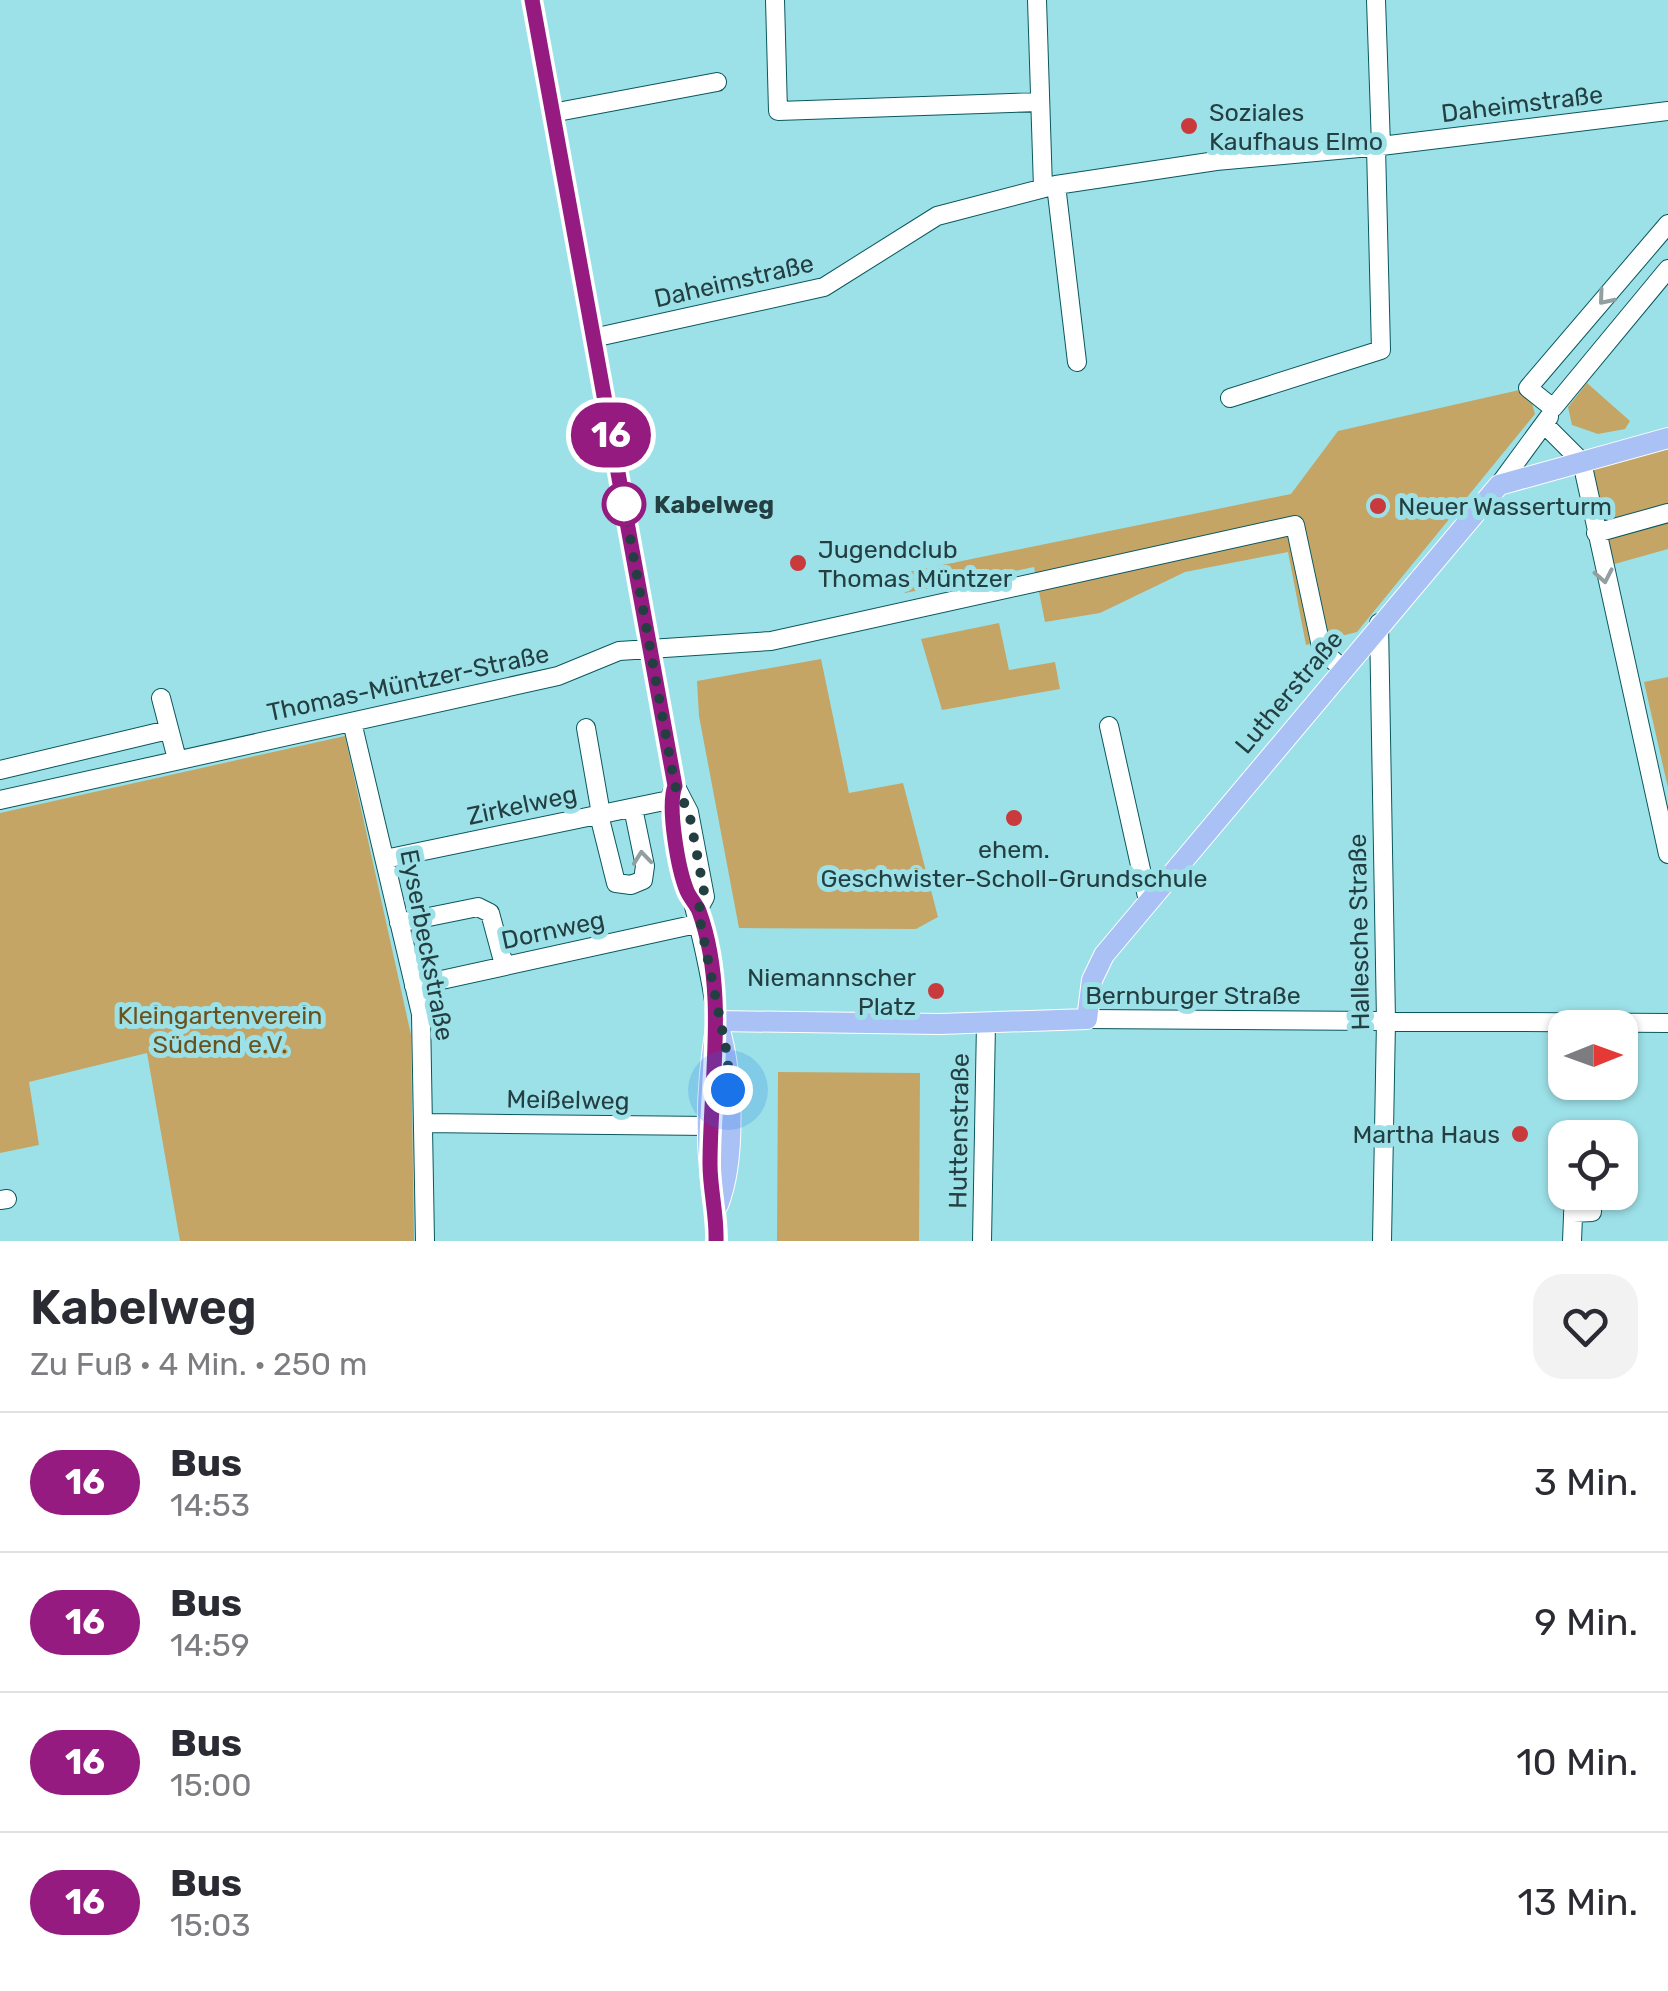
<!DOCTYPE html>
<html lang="de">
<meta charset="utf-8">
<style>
:root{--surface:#fff;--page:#f2f2f3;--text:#2b2b33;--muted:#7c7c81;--line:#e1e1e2}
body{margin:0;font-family:Rubik,sans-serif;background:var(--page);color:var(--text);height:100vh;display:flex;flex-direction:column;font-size:38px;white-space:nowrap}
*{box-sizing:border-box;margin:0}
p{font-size:32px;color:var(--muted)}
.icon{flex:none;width:55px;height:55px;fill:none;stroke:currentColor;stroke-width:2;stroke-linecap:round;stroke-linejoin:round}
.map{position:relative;height:1241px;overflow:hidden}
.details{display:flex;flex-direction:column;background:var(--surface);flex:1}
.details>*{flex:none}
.badge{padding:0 20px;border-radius:32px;font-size:35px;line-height:65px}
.needle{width:65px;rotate:89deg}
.buttons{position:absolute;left:1548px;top:1010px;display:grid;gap:20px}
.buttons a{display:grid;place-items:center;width:90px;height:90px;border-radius:20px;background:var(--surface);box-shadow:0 2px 8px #0004;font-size:50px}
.you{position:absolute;width:50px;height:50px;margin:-25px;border:8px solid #fff;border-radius:50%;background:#1a73e8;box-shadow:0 0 0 15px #1a73e833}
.map>.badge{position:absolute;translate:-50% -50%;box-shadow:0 0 0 5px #fff}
.round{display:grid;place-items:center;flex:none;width:105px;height:105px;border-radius:30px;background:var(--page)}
.overview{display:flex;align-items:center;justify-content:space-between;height:170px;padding:0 30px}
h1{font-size:48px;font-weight:600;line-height:75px}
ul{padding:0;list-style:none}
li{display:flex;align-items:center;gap:30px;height:140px;padding:0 30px;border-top:2px solid var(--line)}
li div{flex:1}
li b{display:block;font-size:38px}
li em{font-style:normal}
li .badge{min-width:110px;font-weight:700;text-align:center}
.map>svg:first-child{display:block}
</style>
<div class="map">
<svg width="1668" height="1241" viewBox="0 0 1668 1241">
<rect width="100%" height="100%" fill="#9de1e8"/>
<path fill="#c4a565" d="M1587,383L1630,421L1625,429L1598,434L1572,425L1568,407Z
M1528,388L1535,414L1357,632L1306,645L1288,552L1185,572L1100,613L1045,622L1034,567L905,593L898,574L1291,494L1338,431Z
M1668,449V549L1611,565L1588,468Z
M999,623L1009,670L1055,662L1060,689L942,710L921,639Z
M821,659L849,793L903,783L938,917L916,929L739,928L699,716L697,681Z
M1668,677V788L1644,682Z
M345,736L411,1035L414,1241H180L147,1053L29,1082L39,1145L0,1153V813Z
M778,1072L920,1073L919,1241H777Z"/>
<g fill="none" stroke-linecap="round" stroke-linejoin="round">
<defs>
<path id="minor" d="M532,0L675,785L689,812L705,897L698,910
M775,0L778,111L1039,102
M1037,0L1043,188
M1376,0L1381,146
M552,113L717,82
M1056,185L1077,362
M1668,224L1528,388L1553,408L1668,269
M593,338L824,287L937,216L1056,185L1216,161L1381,146L1668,111
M1230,398L1381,350L1376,147
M1546,426L1582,462L1668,854
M1499,485L1549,417
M1596,533L1668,513
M1379,623L1386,1021L1382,1241
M161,698L177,759
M352,722L421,1014L425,1241
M1109,726L1148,901
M586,728L601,814
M0,770L168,730
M673,790L669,800C684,875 707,944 717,1021
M0,800L558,676L619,651L771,641L1295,525L1322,651L1341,667
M599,815L616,883L631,885L643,880L645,866L633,808
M385,859L669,800
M399,923L478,907L490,913L504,965
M414,986L701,923
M1087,1019L1668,1023
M424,1123L711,1126
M0,1200L7,1199
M1573,1213L1592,1212V1192
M982,1241L986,1023
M1572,1241L1574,1192"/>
<path id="major" d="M717,1021L940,1024L1087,1019L1092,980L1104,955L1499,485L1668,438
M718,1205C736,1159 733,1075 719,1027
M717,1241C717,1216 712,1195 710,1170C705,1122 709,1068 717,1021"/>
</defs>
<use href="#minor" stroke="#09585f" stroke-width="20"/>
<use href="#major" stroke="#fff" stroke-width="22"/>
<use href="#minor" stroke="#fff" stroke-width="18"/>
<use href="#major" stroke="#a9c1f4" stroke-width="20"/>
</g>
<defs><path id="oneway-chevron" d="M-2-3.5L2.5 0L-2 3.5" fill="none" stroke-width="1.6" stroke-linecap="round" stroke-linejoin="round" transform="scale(2.5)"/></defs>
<g stroke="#919fa0">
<use href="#oneway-chevron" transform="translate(1605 298) rotate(130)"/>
<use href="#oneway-chevron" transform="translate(1604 576) rotate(79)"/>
<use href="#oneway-chevron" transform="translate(642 858) rotate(-96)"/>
</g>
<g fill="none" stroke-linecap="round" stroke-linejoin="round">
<defs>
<path id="line" d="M532,0L675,786C667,806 678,869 687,891C690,898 696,904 699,911C728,991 710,1081 710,1164C710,1190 717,1215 716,1241"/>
</defs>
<use href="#line" stroke="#fff" stroke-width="22"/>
<use href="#line" stroke="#951b81" stroke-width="15"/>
<path stroke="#233f42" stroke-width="10" stroke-dasharray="0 18" d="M624,504L675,786L689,812L705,897L698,910L728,1059V1090"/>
</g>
<g fill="#c93a3c" stroke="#9de1e8" stroke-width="4">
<circle cx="1189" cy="126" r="10"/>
<circle cx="1378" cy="506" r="10"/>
<circle cx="798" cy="563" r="10"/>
<circle cx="1014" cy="818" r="10"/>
<circle cx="936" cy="991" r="10"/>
<circle cx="1520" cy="1134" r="10"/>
</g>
<circle fill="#fff" stroke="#951b81" stroke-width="5" cx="624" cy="504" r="20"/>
<g text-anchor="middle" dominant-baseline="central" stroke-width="10" stroke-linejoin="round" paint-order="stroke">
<g font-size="25" fill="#233f42" stroke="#9de1e8">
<text transform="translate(1522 104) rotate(-7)">Daheimstraße</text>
<text transform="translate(734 281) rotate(-13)">Daheimstraße</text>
<text transform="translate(408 683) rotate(-12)">Thomas-Müntzer-Straße</text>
<text transform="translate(1289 692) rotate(-50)">Lutherstraße</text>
<text transform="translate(522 805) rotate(-12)">Zirkelweg</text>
<text transform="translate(553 930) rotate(-12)">Dornweg</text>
<text transform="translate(1359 932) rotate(-91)">Hallesche Straße</text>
<text transform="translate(427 945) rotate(79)">Eyserbeckstraße</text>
<text x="1193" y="995">Bernburger Straße</text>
<text transform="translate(568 1100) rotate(1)">Meißelweg</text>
<text transform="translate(959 1131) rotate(-89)">Huttenstraße</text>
</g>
<g font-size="25" fill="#233f42" stroke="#9de1e8" text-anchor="start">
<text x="1209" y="112">Soziales<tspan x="1209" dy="29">Kaufhaus Elmo</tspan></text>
<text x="1398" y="506">Neuer Wasserturm</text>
<text x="818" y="549">Jugendclub<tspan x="818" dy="29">Thomas Müntzer</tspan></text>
<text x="1014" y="849" text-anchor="middle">ehem.<tspan x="1014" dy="29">Geschwister-Scholl-Grundschule</tspan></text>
<text x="916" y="977" text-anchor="end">Niemannscher<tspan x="916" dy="29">Platz</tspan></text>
<text x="1500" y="1134" text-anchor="end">Martha Haus</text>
</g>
<g font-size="25" font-weight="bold" fill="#233f42" stroke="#9de1e8" text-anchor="start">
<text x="654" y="504">Kabelweg</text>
</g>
<g font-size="25" fill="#6a521c" stroke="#9de1e8">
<text x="220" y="1015">Kleingartenverein<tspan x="220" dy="29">Südend e.V.</tspan></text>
</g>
</g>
</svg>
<div class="buttons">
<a><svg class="needle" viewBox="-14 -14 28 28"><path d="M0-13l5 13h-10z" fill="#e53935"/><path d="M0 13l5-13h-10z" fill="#7c7c81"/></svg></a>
<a><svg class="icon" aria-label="locate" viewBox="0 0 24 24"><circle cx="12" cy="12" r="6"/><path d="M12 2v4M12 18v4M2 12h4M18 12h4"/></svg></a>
</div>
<div class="you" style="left:728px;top:1090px"></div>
<b class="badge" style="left:611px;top:435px;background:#951b81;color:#fff">16</b>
</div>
<section class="details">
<div class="overview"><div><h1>Kabelweg</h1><p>Zu Fuß · 4 Min. · 250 m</p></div><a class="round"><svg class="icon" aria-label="heart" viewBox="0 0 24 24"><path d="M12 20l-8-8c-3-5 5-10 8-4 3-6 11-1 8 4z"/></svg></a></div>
<ul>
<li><span class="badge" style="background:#951b81;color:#fff">16</span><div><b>Bus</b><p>14:53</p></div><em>3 Min.</em></li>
<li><span class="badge" style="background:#951b81;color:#fff">16</span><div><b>Bus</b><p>14:59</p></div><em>9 Min.</em></li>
<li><span class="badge" style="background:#951b81;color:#fff">16</span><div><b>Bus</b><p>15:00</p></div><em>10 Min.</em></li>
<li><span class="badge" style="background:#951b81;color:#fff">16</span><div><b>Bus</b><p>15:03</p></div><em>13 Min.</em></li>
</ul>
</section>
